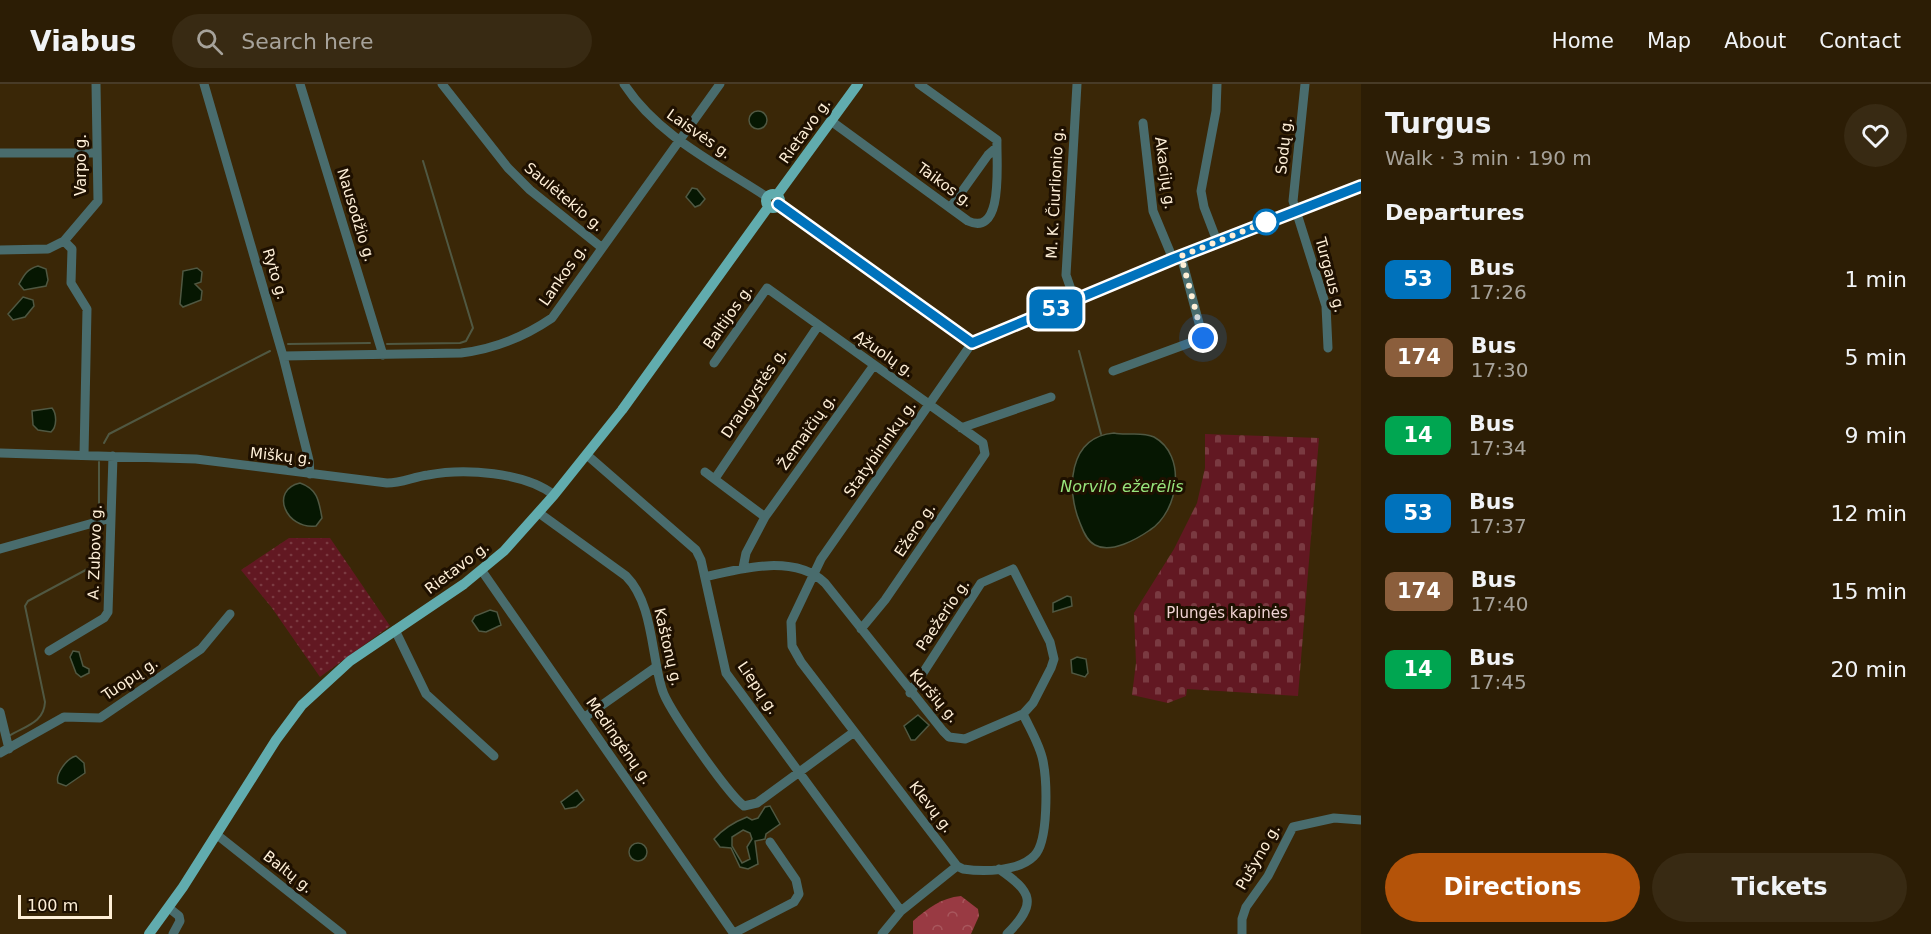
<!DOCTYPE html>
<meta charset="utf-8">
<style>
:root{--surface:#2c1d05;--page:#382a13;--text:#f1f3f6;--muted:#a6a29a;--line:#483b27;--accent:#b45309}
body{margin:0;font-family:"DejaVu Sans",sans-serif;background:var(--page);color:var(--text);height:100vh;display:flex;flex-direction:column;font-size:22px;white-space:nowrap}
*{box-sizing:border-box;margin:0}
p{font-size:20px;color:var(--muted)}
.icon{flex:none;width:33px;height:33px;fill:none;stroke:currentColor;stroke-width:2;stroke-linecap:round;stroke-linejoin:round}
.map{position:relative;flex:1;overflow:hidden}
.drawer{display:flex;flex-direction:column;background:var(--surface);width:570px}
.drawer>*{flex:none}
.badge{padding:0 12px;border-radius:9px;font-size:21px;line-height:39px}
.scale{position:absolute;left:18px;bottom:15px;width:94px;box-sizing:border-box;padding-left:6px;border:3px solid #feefd7;border-top:0;font-size:16px;line-height:21px;white-space:nowrap;color:#feefd7;-webkit-text-stroke:4px #1e1000;paint-order:stroke}
.you{position:absolute;width:30px;height:30px;margin:-15px;border:4px solid #fff;border-radius:50%;background:#1a73e8;box-shadow:0 0 0 9px #1a73e833}
.map>.badge{position:absolute;translate:-50% -50%;box-shadow:0 0 0 3px #fff}
h2{padding:0 24px;font-size:22px;line-height:54px}
.round{display:grid;place-items:center;flex:none;width:63px;height:63px;border-radius:32px;background:var(--page)}
.head{display:flex;align-items:center;justify-content:space-between;height:102px;padding:0 24px}
h1{font-size:28px;font-weight:800;line-height:45px}
.primary-button{display:flex;gap:12px;margin-top:auto;padding:12px 24px}
.primary-button a{flex:1;height:69px;border-radius:36px;background:var(--accent);color:#fff;font-size:24px;font-weight:800;line-height:69px;text-align:center}
.primary-button a+a{background:var(--page);color:var(--text)}
ul{padding:0;list-style:none}
li{display:flex;align-items:center;gap:18px;height:78px;padding:0 24px}
li div{flex:1}
li b{display:block;font-size:22px}
li em{font-style:normal}
li .badge{min-width:66px;font-weight:700;text-align:center}
header{display:flex;align-items:center;gap:36px;box-sizing:border-box;height:84px;padding:0 30px;background:var(--surface);border-bottom:2px solid var(--line)}
header strong{font-size:28px}
nav{display:flex;gap:33px;margin-inline-start:auto;font-size:21px}
.search{width:420px;height:54px;background:var(--page);display:flex;align-items:center;gap:15px;box-sizing:border-box;padding:0 21px;border-radius:33px;color:var(--muted);font-size:22px}
main{display:flex;flex:1;min-height:0}
.map>svg:first-child{display:block}
</style>
<header>
<strong>Viabus</strong>
<div class="search"><svg class="icon" aria-label="search" viewBox="0 0 24 24"><circle cx="10" cy="10" r="6"/><path d="M15 15l6 6"/></svg>Search here</div>
<nav><a>Home</a><a>Map</a><a>About</a><a>Contact</a></nav>
</header>
<main>
<div class="map">
<svg width="1361" height="850" viewBox="0 0 1361 850">
<defs>
<pattern id="forest-crowns" width="20" height="18" patternUnits="userSpaceOnUse" patternTransform="scale(1.5)"><rect width="20" height="18" fill="#993a43"/><path d="M2 6a3 3 0 1 1 6 0M12 15a3 3 0 1 1 6 0" fill="none" stroke="#a8575d"/></pattern>
<pattern id="cemetery-stones" width="16" height="16" patternUnits="userSpaceOnUse" patternTransform="scale(1.5)"><rect width="16" height="16" fill="#621822"/><path d="M2 7V4a2 2 0 0 1 4 0v3zM10 15v-3a2 2 0 0 1 4 0v3z" fill="#7a3a41"/></pattern>
<pattern id="park-dots" width="8" height="8" patternUnits="userSpaceOnUse" patternTransform="scale(1.5)"><rect width="8" height="8" fill="#621822"/><path d="M2 2h.1M6 6h.1" fill="none" stroke="#7a3a41" stroke-width="1.8" stroke-linecap="round"/></pattern>
</defs>
<rect width="100%" height="100%" fill="#3a2707"/>
<path fill="url(#forest-crowns)" d="M961,812L978,825L979,832L971,850H913V837C928,824 941,814 961,812Z"/>
<path fill="url(#cemetery-stones)" d="M1205,350L1319,354L1298,612L1187,605L1186,612L1168,619L1132,611L1136,579L1134,529L1174,465L1197,419L1205,384Z"/>
<path fill="url(#park-dots)" d="M289,454H330L390,542L320,593L272,524L241,486Z"/>
<path fill="#061702" stroke="#505842" stroke-width="1.5" fill-rule="evenodd" d="M749 36a9 9 0 1 1 18 0a9 9 0 1 1-18 0Z
M692,104L697,105L705,115L700,121L695,123L686,113Z
M38,182L46,185L48,196L46,202L24,206L19,200C24,191 27,185 38,182Z
M197,184L202,188L201,198L195,200L202,207L201,216L183,223L180,220L183,187Z
M23,213L33,216L34,222L25,233L13,236L8,230Z
M52,324C57,330 57,343 51,348L38,346L33,341L32,327Z
M1114,349C1127,352 1141,347 1154,353C1187,371 1179,427 1150,446C1137,455 1111,470 1095,461C1087,457 1083,447 1080,439C1066,406 1068,353 1114,349Z
M300,399C318,405 319,418 322,434L316,442C286,446 269,406 300,399Z
M1067,512L1071,513L1072,522L1053,528V519Z
M490,526L497,528L501,541L486,548L479,547L472,537L475,532Z
M73,567L79,568L83,582L89,585V589L81,593L76,589L70,573Z
M1077,573L1086,575L1088,589L1085,593L1072,589L1071,576Z
M918,631L929,641L915,656H911L904,642Z
M76,672L84,679L85,689L66,702L58,699C55,690 67,674 76,672Z
M577,706L584,716L576,723L565,725L561,718Z
M770,722L780,740L766,750L765,755L755,757L758,780L748,785L740,783L731,764L720,763L714,755C723,745 734,738 747,733L752,736L758,734L765,723ZM743,746L750,749L752,755L747,763L750,775L742,779L732,762V753Z
M629 768a9 9 0 1 1 18 0a9 9 0 1 1-18 0Z"/>
<g fill="none" stroke-linecap="round" stroke-linejoin="round">
<path stroke="#505842" stroke-width="2" d="M288,260L370,259
M387,260L460,259L466,257L473,244L423,77
M1079,267L1101,350
M104,359L109,350L270,267
M99,378V429
M9,652C25,642 44,639 45,618L25,522L28,517L95,481L100,474V444"/>
<path stroke="#496c6d" stroke-width="9" d="M204,0L283,272L309,376L310,390
M300,0L383,271
M442,0L508,84L530,106L601,163
M624,0C658,52 717,80 767,113
M1217,0L1216,27L1201,107L1204,123L1217,157
M1305,0L1293,117L1326,222L1328,264
M831,37L968,137C1005,154 996,75 997,56L919,0
M1143,39L1153,127L1173,175
M0,69H96
M779,120L972,259L1173,175L1361,102
M950,124L988,71L996,64
M64,157L72,165L71,199L87,225L84,371
M0,166L48,165L64,157L98,117L96,0
M1075,217L1066,191L1077,0
M972,259L821,475L791,538L792,562L801,578L957,782L963,785C983,788 1018,788 1034,772C1049,758 1047,697 1043,677C1040,661 1030,645 1023,630
M283,272L461,269C495,265 524,253 552,234L720,0
M714,279L767,204L983,359L985,370L885,516L861,545
M1113,287L1203,254L1181,172
M961,344L1051,313
M0,369L196,375L387,399C402,399 413,393 428,391C464,384 525,388 554,411
M587,371L696,466L701,476L726,589L901,827
M705,388L765,433L746,469L743,484
M716,393L818,242
M539,429L626,492C653,519 651,570 662,605C667,624 729,711 744,722L757,719L854,648
M765,433L874,281
M0,465L111,434
M482,487L734,850
M705,493C742,484 795,470 825,499L943,647L949,653L965,655L1023,630L1033,619L1051,584L1054,575L1050,558L1013,485L981,499L910,609
M395,546L426,610L494,672
M49,567L104,534L108,528L113,372
M0,628L9,665
M585,633L656,583
M0,669L64,633L100,634L201,565L230,530
M216,750L342,850
M999,785C1032,808 1038,819 1007,850
M169,824L179,832L180,837L173,850
M734,849L794,818L799,810L796,796L770,758
M882,850L901,827L957,782
M1242,850V835L1246,823L1268,792L1293,743L1334,734L1361,736"/>
<path stroke="#61acae" stroke-width="10" d="M766 117a7 7 0 1 1 14 0a7 7 0 1 1-14 0Z
M777,111L858,0
M149,850L183,803L276,656L302,621L350,577L464,500L504,467L554,411L622,326L769,122"/>
</g>
<g fill="none" stroke-linecap="round" stroke-linejoin="round">
<defs>
<path id="line" d="M778,120L972,259L1173,175L1361,102"/>
</defs>
<use href="#line" stroke="#fff" stroke-width="14"/>
<use href="#line" stroke="#0072bc" stroke-width="9"/>
<path stroke="#feefd7" stroke-width="6" stroke-dasharray="0 10.8" d="M1203,254L1181,172L1266,138"/>
</g>
<circle fill="#fff" stroke="#0072bc" stroke-width="3" cx="1266" cy="138" r="12"/>
<g text-anchor="middle" dominant-baseline="central" stroke-width="6" stroke-linejoin="round" paint-order="stroke">
<g font-size="15" fill="#feefd7" stroke="#1e1000">
<text transform="translate(805 47) rotate(-54)">Rietavo g.</text>
<text transform="translate(699 50) rotate(35)">Laisvės g.</text>
<text transform="translate(1284 62) rotate(-84)">Sodų g.</text>
<text transform="translate(81 81) rotate(-90)">Varpo g.</text>
<text transform="translate(1165 89) rotate(82)">Akacijų g.</text>
<text transform="translate(945 101) rotate(36)">Taikos g.</text>
<text transform="translate(1055 109) rotate(-87)">M. K. Čiurlionio g.</text>
<text transform="translate(564 113) rotate(40)">Saulėtekio g.</text>
<text transform="translate(356 131) rotate(73)">Nausodžio g.</text>
<text transform="translate(275 190) rotate(73)">Ryto g.</text>
<text transform="translate(563 191) rotate(-55)">Lankos g.</text>
<text transform="translate(1330 191) rotate(75)">Turgaus g.</text>
<text transform="translate(728 233) rotate(-55)">Baltijos g.</text>
<text transform="translate(884 270) rotate(35)">Ąžuolų g.</text>
<text transform="translate(754 309) rotate(-56)">Draugystės g.</text>
<text transform="translate(807 348) rotate(-55)">Žemaičių g.</text>
<text transform="translate(880 365) rotate(-55)">Statybininkų g.</text>
<text transform="translate(281 372) rotate(6)">Miškų g.</text>
<text transform="translate(915 446) rotate(-56)">Ežero g.</text>
<text transform="translate(95 468) rotate(-88)">A. Zubovo g.</text>
<text transform="translate(457 484) rotate(-37)">Rietavo g.</text>
<text transform="translate(943 531) rotate(-56)">Paežerio g.</text>
<text transform="translate(668 563) rotate(77)">Kaštonų g.</text>
<text transform="translate(130 595) rotate(-34)">Tuopų g.</text>
<text transform="translate(758 604) rotate(56)">Liepų g.</text>
<text transform="translate(934 612) rotate(49)">Kuršių g.</text>
<text transform="translate(619 657) rotate(55)">Medingėnų g.</text>
<text transform="translate(931 723) rotate(52)">Klevų g.</text>
<text transform="translate(1258 773) rotate(-60)">Pušyno g.</text>
<text transform="translate(288 788) rotate(38)">Baltų g.</text>
</g>
<g font-size="15" fill="#f0d3d3" stroke="#1e1000">
<text x="1227" y="529">Plungės kapinės</text>
</g>
<g font-size="16" font-style="italic" fill="#98e57c" stroke="#1e1000">
<text x="1122" y="402">Norvilo ežerėlis</text>
</g>
</g>
</svg>
<div class="scale">100 m</div>
<div class="you" style="left:1203px;top:254px"></div>
<b class="badge" style="left:1056px;top:225px;background:#0072bc;color:#fff">53</b>
</div>
<section class="drawer">
<div class="head"><div><h1>Turgus</h1><p>Walk · 3 min · 190 m</p></div><a class="round"><svg class="icon" aria-label="heart" viewBox="0 0 24 24"><path d="M12 20l-8-8c-3-5 5-10 8-4 3-6 11-1 8 4z"/></svg></a></div>
<h2>Departures</h2>
<ul>
<li><span class="badge" style="background:#0072bc;color:#fff">53</span><div><b>Bus</b><p>17:26</p></div><em>1 min</em></li>
<li><span class="badge" style="background:#8b5e3c;color:#fff">174</span><div><b>Bus</b><p>17:30</p></div><em>5 min</em></li>
<li><span class="badge" style="background:#00a651;color:#fff">14</span><div><b>Bus</b><p>17:34</p></div><em>9 min</em></li>
<li><span class="badge" style="background:#0072bc;color:#fff">53</span><div><b>Bus</b><p>17:37</p></div><em>12 min</em></li>
<li><span class="badge" style="background:#8b5e3c;color:#fff">174</span><div><b>Bus</b><p>17:40</p></div><em>15 min</em></li>
<li><span class="badge" style="background:#00a651;color:#fff">14</span><div><b>Bus</b><p>17:45</p></div><em>20 min</em></li>
</ul>
<div class="primary-button"><a>Directions</a><a>Tickets</a></div>
</section>
</main>
